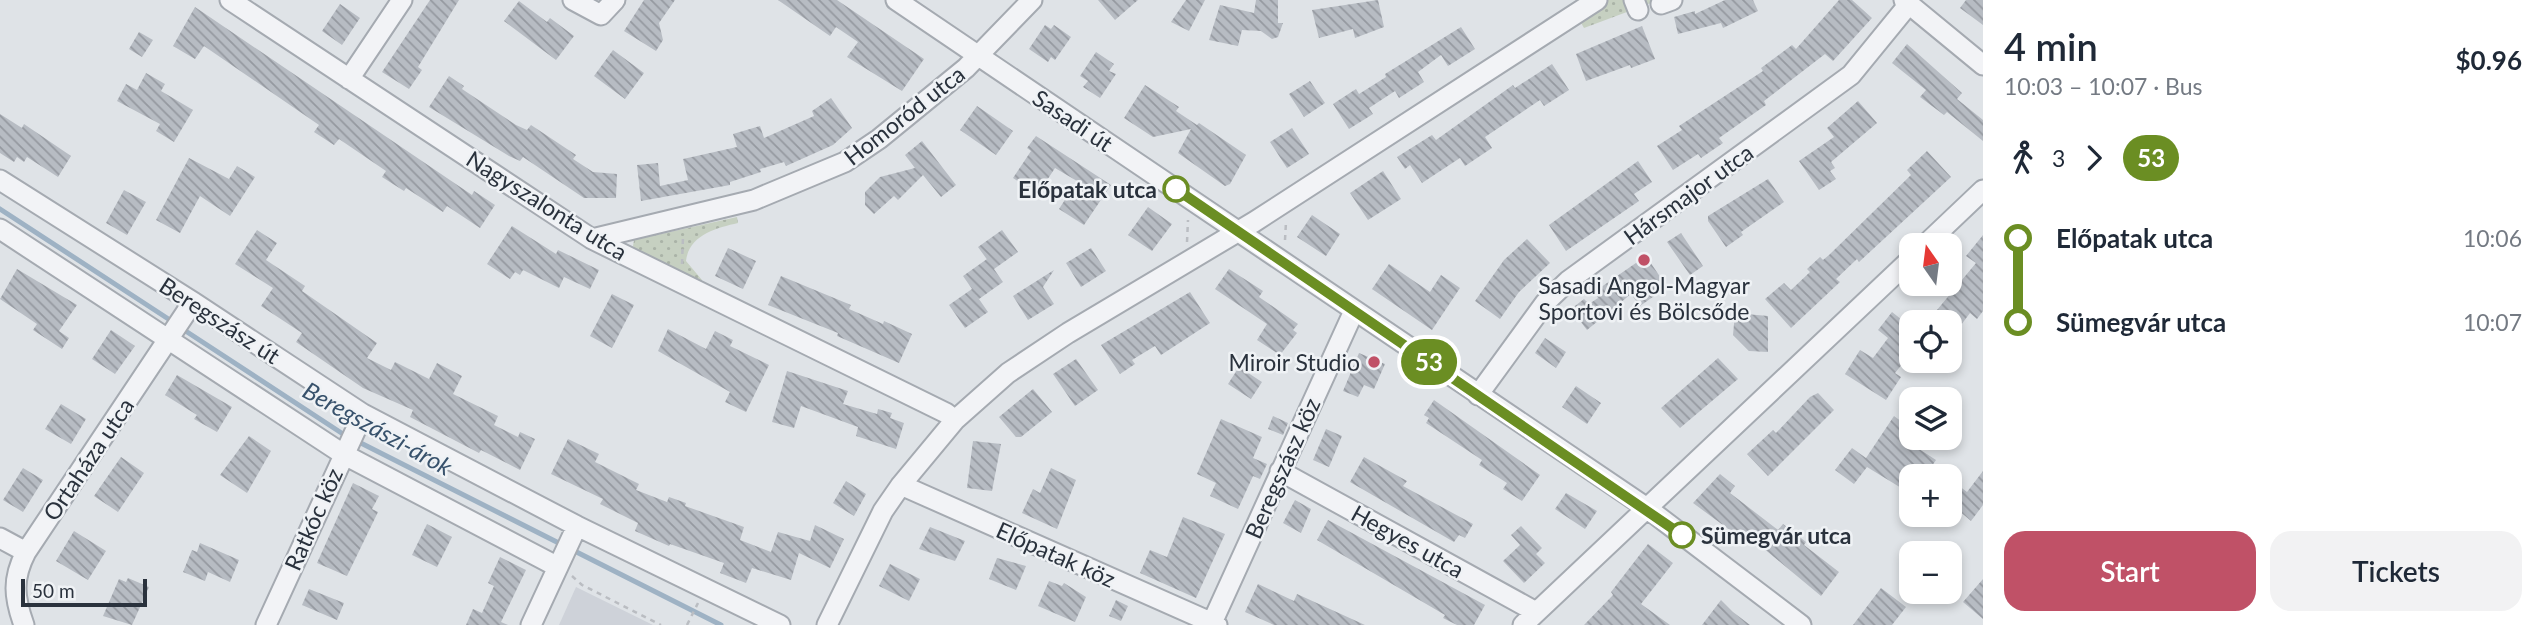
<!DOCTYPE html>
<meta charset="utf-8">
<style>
:root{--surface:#fff;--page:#f2f2f3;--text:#1f2937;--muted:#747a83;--accent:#c05167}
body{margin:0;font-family:Lato,sans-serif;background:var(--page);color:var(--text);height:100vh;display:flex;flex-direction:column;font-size:26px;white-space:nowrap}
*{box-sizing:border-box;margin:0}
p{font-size:23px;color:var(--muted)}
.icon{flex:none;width:38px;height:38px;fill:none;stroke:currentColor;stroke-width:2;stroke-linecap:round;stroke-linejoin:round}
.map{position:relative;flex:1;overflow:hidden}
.drawer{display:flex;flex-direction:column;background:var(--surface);width:560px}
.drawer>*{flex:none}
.badge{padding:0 14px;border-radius:23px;font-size:24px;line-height:46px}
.needle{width:46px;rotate:346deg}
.fabs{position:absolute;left:1899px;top:233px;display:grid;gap:14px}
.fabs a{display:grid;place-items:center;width:63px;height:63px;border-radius:14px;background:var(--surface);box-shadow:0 4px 10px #0003;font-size:35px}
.scale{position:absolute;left:21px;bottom:18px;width:126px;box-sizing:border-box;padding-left:7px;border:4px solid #2a323d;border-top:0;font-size:19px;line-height:24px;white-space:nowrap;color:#2a323d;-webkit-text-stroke:5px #eff2f5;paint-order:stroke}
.map>.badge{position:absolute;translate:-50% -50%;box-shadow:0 0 0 4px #fff}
.legs{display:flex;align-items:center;gap:10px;height:77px;padding:0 21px;font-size:23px}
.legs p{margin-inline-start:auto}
.overview{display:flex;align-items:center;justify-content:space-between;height:119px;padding:0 21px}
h1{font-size:38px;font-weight:600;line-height:52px}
.cta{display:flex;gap:14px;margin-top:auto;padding:14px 21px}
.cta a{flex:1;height:80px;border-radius:21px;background:var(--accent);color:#fff;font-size:28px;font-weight:600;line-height:80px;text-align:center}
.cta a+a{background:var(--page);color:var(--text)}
ul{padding:0 21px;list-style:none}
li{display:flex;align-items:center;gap:24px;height:84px;font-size:26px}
li i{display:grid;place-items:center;width:10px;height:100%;margin:0 9px;background:currentColor}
li i::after{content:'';width:18px;height:18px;margin:-9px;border:5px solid;border-radius:50%;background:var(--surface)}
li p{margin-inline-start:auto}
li:first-child i{background:linear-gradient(#0000 50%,currentColor 0)}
li:last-child i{background:linear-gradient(currentColor 50%,#0000 0)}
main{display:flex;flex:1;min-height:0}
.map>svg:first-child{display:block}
</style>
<main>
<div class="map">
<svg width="1983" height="625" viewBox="0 0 1983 625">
<defs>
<pattern id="grass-dots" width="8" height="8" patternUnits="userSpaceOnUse" patternTransform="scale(1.75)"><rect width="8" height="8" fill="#c6d0c1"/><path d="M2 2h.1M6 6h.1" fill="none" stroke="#aab3a7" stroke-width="1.8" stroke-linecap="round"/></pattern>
<pattern id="building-back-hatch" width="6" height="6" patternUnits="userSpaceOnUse" patternTransform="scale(1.75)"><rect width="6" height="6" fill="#b7bcc3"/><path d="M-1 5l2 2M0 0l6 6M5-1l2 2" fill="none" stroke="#9599a0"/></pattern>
</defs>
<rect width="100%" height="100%" fill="#dfe3e7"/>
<path fill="#ced2d9" d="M576,587L653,625H559Z"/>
<path fill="url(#grass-dots)" d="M1606,0H1659L1584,28L1580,21Z
M737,217L738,223C716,228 689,235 686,261L702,280L701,284L639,255L633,246L634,240Z"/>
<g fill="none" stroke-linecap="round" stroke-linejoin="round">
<path stroke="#9eb2c4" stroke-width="5" d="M0,209L173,322
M181,328L343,434L721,625"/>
</g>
<path fill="url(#building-back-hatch)" d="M430,0H459L418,67L422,70L409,89L382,72Z
M644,0H675L659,23L663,40L656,51L624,31Z
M778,0H837L924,59L902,91L847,57L858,42L836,27L830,36Z
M1098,0H1138L1115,20Z
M1186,0H1205L1189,31L1171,22Z
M1256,0H1278V23H1283L1278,37L1272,39L1261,31L1242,30L1238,46L1209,40L1220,5L1254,13Z
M1378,0L1384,27L1355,38L1353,29L1319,38L1312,10Z
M1725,0H1753L1758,11L1723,28L1721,23L1678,34L1674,17L1695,11V14Z
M1839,0H1852L1872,18L1833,61L1825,54L1764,101L1766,105L1719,138L1723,143L1701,158L1698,154L1673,170L1657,146L1682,130L1679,126L1763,71L1761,68L1792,45L1796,49Z
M1966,0H1983V25L1960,8Z
M519,1L547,22L550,18L574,36L556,60L504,21Z
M340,4L360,18L342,45L322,31Z
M195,7L472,195L474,191L495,205L480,228L447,206L443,212L406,188L404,191L382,177L386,171L339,139L334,145L314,132L319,125L204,46L195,59L173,46Z
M1045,25L1051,29L1054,25L1071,37L1055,60L1051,57L1048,62L1029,49Z
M1642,26L1655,59L1631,68L1630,65L1586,81L1576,54Z
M1461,27L1475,49L1448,66L1441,55L1418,72L1424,82L1399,98L1395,91L1369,108L1373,114L1349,129L1333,104L1356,89L1359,94L1386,77L1385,74Z
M139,32L153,40L142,57L129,49Z
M1907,44L1962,93L1957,99L1983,120V141L1947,112L1944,115L1920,97L1926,90L1892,63Z
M613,50L644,73L625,99L594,76Z
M1096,52L1114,64L1109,71L1116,74L1100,98L1083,87L1088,81L1080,76Z
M1552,64L1569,90L1544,106L1540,100L1485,137L1492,148L1465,166L1460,158L1422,183L1410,165L1405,169L1397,157L1432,135L1436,140L1513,85L1515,88Z
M146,73L165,84L161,91L193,110L174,142L156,131L160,124L117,101L126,84L137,90Z
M449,76L464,86L462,89L516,125L527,130L531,125L576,155L573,159L593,172L617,174L616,198H584L523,157L520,161L509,156L429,107Z
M1310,81L1325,103L1304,117L1289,94Z
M1145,85L1179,107L1176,111L1197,125L1199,123L1246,155L1230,184L1225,186L1178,153L1191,129L1153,137L1124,118Z
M831,98L852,128L833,145L786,166L784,162L760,169L761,172L730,182V185L641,201L637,165L658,163L660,186L688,180L683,159L737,147L733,134L760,126L764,138L814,116L812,111Z
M1858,101L1877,123L1831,162L1835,168L1830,171L1836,179L1819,190L1799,161L1834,137L1827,128Z
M977,106L1013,131L996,155L960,130Z
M0,114L22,128L24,124L71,156L58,177L27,157L24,162L17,157L14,162L0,153Z
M1292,128L1309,154L1287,168L1270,142Z
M1036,136L1111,185L1084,225L1059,209L1077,181L1055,168L1038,194L1013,178L1031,151L1027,148Z
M922,141L956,185L941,197L923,175L898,200L894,196L874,214L865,205V192L880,177L915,168L905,155Z
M1927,151L1951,177L1859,262L1857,259L1836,279L1840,282L1791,328L1765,299L1784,283L1791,290L1810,272L1807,269L1820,257L1823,260L1829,255L1911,175L1907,170Z
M189,158L229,179L237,166L255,177L230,216L200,196L180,233L156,220Z
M1638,161L1652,182L1634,194L1639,201L1566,251L1549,225Z
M1383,171L1401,199L1368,220L1350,193Z
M1768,179L1784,202L1741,232L1743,235L1726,247L1708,221V216Z
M124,190L146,202L127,235L106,223Z
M1148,207L1172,224L1152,251L1128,235Z
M1312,215L1340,234L1326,256L1297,237Z
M512,226L556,254L558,250L599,270L590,289L564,277L559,288L523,270L520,275L515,272L510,279L487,264Z
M257,230L277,243L266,260L305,286L302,291L377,343L367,358L391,370L395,362L429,379L437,363L462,376L453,394L498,416L494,425L518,437L520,432L535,439L520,470L481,450L479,453L410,417L413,410L363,388L296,342L302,333L261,306L273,288L235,264Z
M1002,230L1018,252L994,269L1003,282L979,299L963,276L987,259L991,265L978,247Z
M1681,233L1703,266L1690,275L1667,242Z
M1983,235V311L1977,319L1970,313L1958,329L1950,322H1927L1976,263L1966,256Z
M1527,239L1550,263L1519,292L1500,319L1475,301L1504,260Z
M728,248L756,261L743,289L715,276Z
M1091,248L1106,271L1081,287L1066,263Z
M1646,256L1667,287L1640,306L1631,294L1587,330L1571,309L1584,299L1589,304L1598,298L1594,292Z
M1389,264L1430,292L1441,275L1460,288L1432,330L1372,289Z
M17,269L77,305L59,331L69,338L62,349L33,330L37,324L0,299Z
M1229,269L1263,291L1259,297L1298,324L1293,330L1297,333L1280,355L1257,340L1267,324L1215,289Z
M1054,270L1043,287L1054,304L1028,320L1013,296Z
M781,276L851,305L849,309L883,324L884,321L912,334L899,363L837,336L838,333L768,305Z
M972,289L988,312L965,328L949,305Z
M1190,292L1210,323L1161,355L1155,346L1132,360L1135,364L1120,374L1101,345Z
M612,294L634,305L612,348L590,336Z
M1892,312L1911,327V353L1895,373L1901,377L1886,400L1845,374L1860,350L1873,358L1888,338L1878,330Z
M1735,313L1768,316V352L1749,351L1733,335Z
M668,329L706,349L715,331L733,340L730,346L769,365L746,412L725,402L730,392L658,351Z
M111,330L135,346L115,374L92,359Z
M1545,338L1566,352L1556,368L1535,353Z
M1359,353L1385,364L1374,389L1364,385L1358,397L1343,391Z
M1718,358L1738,379L1680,428L1661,408Z
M1076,359L1098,390L1075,406L1053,374Z
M1239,367L1262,382L1251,399L1228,384Z
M787,371L848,391L843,404L877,414L878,409L892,413L890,418L904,423L896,449L856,436L858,427L801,406L794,428L772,422Z
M177,375L232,407L217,432L194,419L197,415L165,395Z
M1576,386L1601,403L1587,424L1562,407Z
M1033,389L1052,412L1021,437H1016L999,417Z
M1818,393L1834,410L1768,476L1747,454L1773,430L1776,433L1810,397Z
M1434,400L1540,475L1522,501L1503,489L1507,483L1479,465L1482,460L1426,423L1429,418L1424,415Z
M61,404L86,419L71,444L45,429Z
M1273,416L1288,423L1283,435L1268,429Z
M1894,416L1907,426L1899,436L1936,460L1925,476H1911V494L1867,467L1854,484L1835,470L1852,448L1866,458Z
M1221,419L1262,437L1253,458L1267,464L1260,479L1253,476L1238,509L1210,496L1216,483L1197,474Z
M1326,429L1342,436L1329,467L1313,460Z
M249,436L271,451L247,493L220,475Z
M568,439L599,454L595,462L639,484L636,490L667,502L669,497L686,503L685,506L744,527L740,540L771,552L778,532L810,541L815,525L844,539L830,568L799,553L791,580L752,568L746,583L720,573L724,563L670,544L669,546L635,531L638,523L600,504L603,499L551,474Z
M973,441L1001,444L992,491L967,488Z
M121,457L144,473L118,512L94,496Z
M1364,457L1407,481L1403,486L1473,524L1465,538L1459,535L1454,542L1350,482Z
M23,468L43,480L23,512L3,500Z
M1051,468L1076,480L1057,529L1022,513L1033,489L1040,493Z
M1983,471V505L1971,521L1950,503V479L1967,492Z
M1720,474L1735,486L1730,493L1778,530L1783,524L1806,542L1804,545L1839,572L1821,596L1750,537L1746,542L1693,503Z
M846,481L866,494L854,516L833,503Z
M353,483L379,496L372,509L378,512L347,576L317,563Z
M1566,493L1597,511L1585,529L1555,509Z
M1295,500L1311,509L1301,533L1283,523Z
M1183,517L1225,534L1196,598L1140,573L1150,550L1167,557Z
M1328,520L1485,605L1474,625H1457L1443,618L1445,615L1317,540Z
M427,524L452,537L437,567L412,555Z
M1521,526L1542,548L1536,554L1545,563L1524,583L1503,561L1520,545L1511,535Z
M930,527L965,541L955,561L919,549Z
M74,531L106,551L88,580L56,561Z
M200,543L239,560L230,582L208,572L205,581L183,572L192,550L197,552Z
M1648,544L1673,563L1641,604L1670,625H1584L1613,595L1611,592Z
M500,557L526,570L501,622L508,625H466L473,609L482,613L494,586L488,583Z
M997,558L1026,566L1016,590L989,579Z
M890,564L920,579L909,601L879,586Z
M128,578L149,587L132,625L103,616L119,579L126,582Z
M1983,579V619L1963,602Z
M1049,581L1062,586L1064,583L1086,597L1075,622L1038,606Z
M1258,584L1294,601L1297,594L1365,625H1274L1245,612Z
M1881,588L1906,607L1892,625H1853Z
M309,589L344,603L337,620L302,605Z
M1116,600L1128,606L1121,621L1109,616Z
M1721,600L1733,612L1750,625H1702Z"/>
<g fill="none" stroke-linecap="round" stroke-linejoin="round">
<defs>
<path id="minor" d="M230,0L592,239L946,413L955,420
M573,0L601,15L615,0
M896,0L1647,508L1801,625
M1634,0L1638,10
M1904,0L1983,65
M1661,4L1672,0
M349,79L402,0
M0,180L193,302L363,414L577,526L780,625
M0,229L343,454L558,567
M592,239L754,200L845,162L879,139L966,68L1032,0
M1925,245L1983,190
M1478,395L1545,303L1568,281L1851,75L1909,4
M1280,471L1536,612
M901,485L1217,625
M0,538L26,552
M24,625C14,597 12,579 26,552L193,302
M266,625L363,414
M531,625L577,526
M827,625L883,511L901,485L955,420L1008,373L1068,333L1254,222L1597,0
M1211,625L1354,311
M1523,625L1911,259"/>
</defs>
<use href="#minor" stroke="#a5aab1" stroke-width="23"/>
<path stroke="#babdc2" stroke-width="2.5" stroke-dasharray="5 5" stroke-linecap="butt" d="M1285,240L1286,222
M1187,242L1188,220
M682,264L683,236
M572,576L582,585L661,625
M687,625L698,603"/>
<use href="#minor" stroke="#f2f3f6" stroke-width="19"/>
</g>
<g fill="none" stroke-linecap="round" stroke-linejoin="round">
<defs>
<path id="line-1" d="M1176,189L1682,535"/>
</defs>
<use href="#line-1" stroke="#fff" stroke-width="16"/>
<use href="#line-1" stroke="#6b8e23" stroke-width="10"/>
</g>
<g fill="#fff" stroke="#6b8e23" stroke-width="3.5">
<circle cx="1176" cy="189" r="12"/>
<circle cx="1682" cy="535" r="12"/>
</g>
<g fill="#c05167" stroke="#eff2f5" stroke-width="2.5">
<circle cx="1644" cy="260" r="7"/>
<circle cx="1374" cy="362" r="7"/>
</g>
<g text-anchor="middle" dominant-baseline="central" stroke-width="5" stroke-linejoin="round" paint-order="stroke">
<g font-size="23" fill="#2a323d" stroke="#eff2f5">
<text transform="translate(904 115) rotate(-38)">Homoród utca</text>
<text transform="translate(1073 120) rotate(34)">Sasadi út</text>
<text transform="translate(1688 194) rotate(-36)">Hársmajor utca</text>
<text transform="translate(547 205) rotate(32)">Nagyszalonta utca</text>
<text transform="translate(220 320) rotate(33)">Beregszász út</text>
<text transform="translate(88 459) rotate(-56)">Ortaháza utca</text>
<text transform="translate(1282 468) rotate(-66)">Beregszász köz</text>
<text transform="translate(313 519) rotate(-66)">Ratkóc köz</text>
<text transform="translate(1408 541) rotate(29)">Hegyes utca</text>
<text transform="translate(1056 554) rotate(24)">Előpatak köz</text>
</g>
<g font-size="23" font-weight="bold" fill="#2a323d" stroke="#eff2f5" text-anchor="end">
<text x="1157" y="189">Előpatak utca</text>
<text x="1701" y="535" text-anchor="start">Sümegvár utca</text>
</g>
<g font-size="23" fill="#2a323d" stroke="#eff2f5">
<text x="1644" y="285">Sasadi Angol-Magyar<tspan x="1644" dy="26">Sportovi és Bölcsőde</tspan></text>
<text x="1360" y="362" text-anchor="end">Miroir Studio</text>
</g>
<g font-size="24" font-style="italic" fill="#38526c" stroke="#eff2f5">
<text transform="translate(378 428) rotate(29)">Beregszászi-árok</text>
</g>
</g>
</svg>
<div class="fabs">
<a><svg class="needle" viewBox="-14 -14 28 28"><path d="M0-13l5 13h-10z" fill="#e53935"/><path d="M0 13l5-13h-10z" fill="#747a83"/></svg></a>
<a><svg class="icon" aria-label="locate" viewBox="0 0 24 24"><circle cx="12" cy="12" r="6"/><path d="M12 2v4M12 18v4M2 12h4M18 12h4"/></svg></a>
<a><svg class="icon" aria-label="layers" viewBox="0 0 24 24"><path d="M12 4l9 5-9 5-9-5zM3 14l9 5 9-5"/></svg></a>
<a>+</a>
<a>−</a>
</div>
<div class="scale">50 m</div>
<b class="badge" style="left:1429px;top:362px;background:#6b8e23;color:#fff">53</b>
</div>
<section class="drawer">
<div class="overview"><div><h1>4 min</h1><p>10:03 – 10:07 · Bus</p></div><b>$0.96</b></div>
<div class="legs"><svg class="icon" aria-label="walk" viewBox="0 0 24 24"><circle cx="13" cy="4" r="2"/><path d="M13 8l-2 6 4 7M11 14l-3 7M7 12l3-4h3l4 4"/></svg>3<svg class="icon" aria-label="forward" viewBox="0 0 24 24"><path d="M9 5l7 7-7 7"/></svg><b class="badge" style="background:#6b8e23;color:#fff">53</b></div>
<ul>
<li><i style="color:#6b8e23"></i><b>Előpatak utca</b><p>10:06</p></li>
<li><i style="color:#6b8e23"></i><b>Sümegvár utca</b><p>10:07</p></li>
</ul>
<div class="cta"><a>Start</a><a>Tickets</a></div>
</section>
</main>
